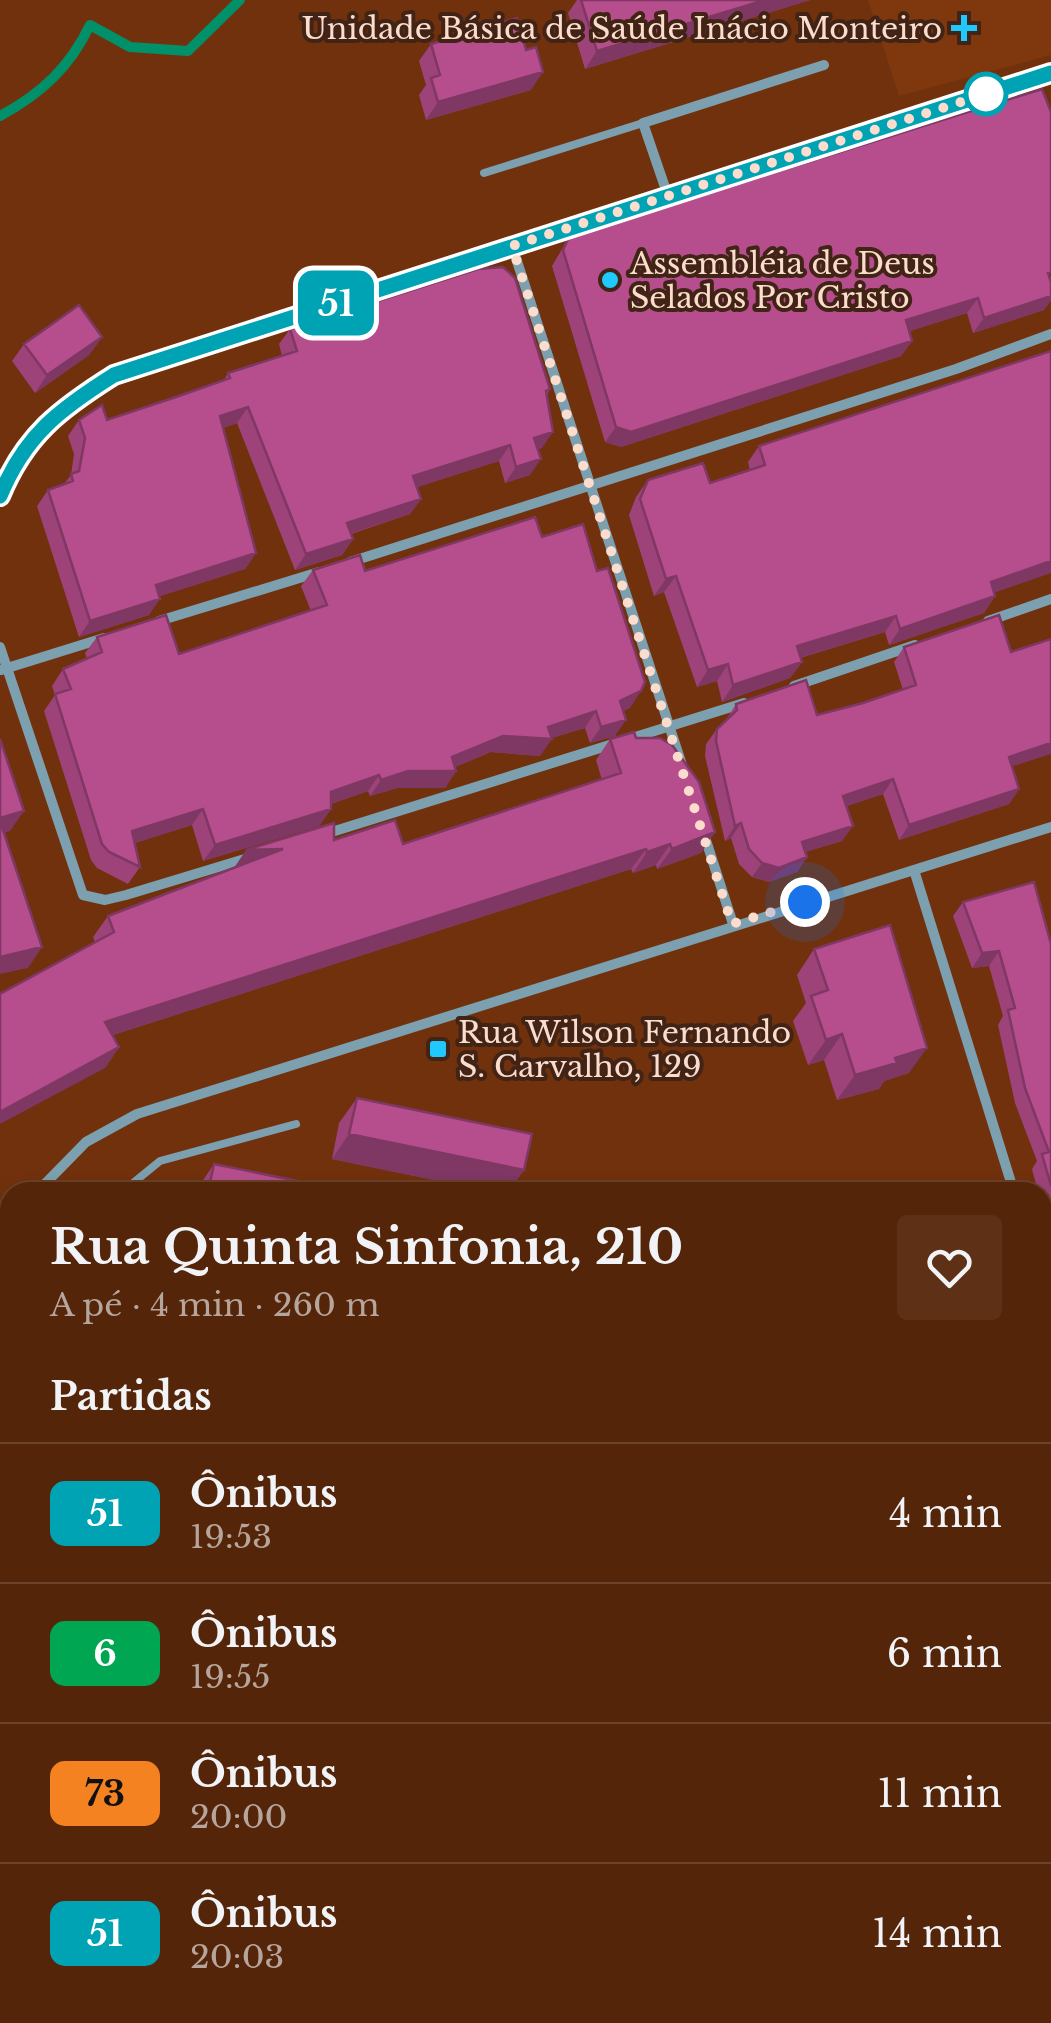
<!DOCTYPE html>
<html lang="pt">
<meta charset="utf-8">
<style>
:root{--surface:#552509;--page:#5e3117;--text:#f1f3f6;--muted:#b6a59c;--line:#6b422a}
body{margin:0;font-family:"Libre Baskerville",serif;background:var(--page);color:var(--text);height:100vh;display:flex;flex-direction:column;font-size:38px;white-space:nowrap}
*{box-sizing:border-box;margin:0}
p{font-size:32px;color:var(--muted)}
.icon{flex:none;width:55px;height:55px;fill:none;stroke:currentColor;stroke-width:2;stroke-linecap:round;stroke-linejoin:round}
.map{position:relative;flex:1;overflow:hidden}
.side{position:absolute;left:0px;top:1182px;width:1052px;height:842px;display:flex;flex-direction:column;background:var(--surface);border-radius:30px 30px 0 0;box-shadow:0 5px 15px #0003,0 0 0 2px var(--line)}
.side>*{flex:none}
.badge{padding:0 20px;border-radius:15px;font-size:35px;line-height:65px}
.you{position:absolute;width:50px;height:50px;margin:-25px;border:8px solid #fff;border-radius:50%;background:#1a73e8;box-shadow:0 0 0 15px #1a73e833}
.map>.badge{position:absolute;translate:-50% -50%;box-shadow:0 0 0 5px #fff}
h2{padding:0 50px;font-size:38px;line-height:90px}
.round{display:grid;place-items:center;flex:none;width:105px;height:105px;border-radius:10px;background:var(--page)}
.head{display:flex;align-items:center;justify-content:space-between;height:170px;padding:0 50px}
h1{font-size:48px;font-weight:700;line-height:75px}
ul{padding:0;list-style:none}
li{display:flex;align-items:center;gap:30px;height:140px;padding:0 50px;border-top:2px solid var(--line)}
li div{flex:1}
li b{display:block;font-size:38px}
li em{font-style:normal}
li .badge{min-width:110px;font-weight:700;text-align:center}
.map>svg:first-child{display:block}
</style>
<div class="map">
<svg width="1051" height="2023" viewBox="0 0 1051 2023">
<rect width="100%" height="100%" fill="#71310c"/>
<path fill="#7f370e" d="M868,0H1051V55L899,96Z"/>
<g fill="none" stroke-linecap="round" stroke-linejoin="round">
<path stroke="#00916a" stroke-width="10" d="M0,116C41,94 70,67 90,25L130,47L188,51L240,0"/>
<path stroke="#7ca0af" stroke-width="8" d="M484,173L643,123
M122,1192L160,1161L296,1124"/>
<path stroke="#7ca0af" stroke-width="10" d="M668,196L643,123L824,65
M512,246L683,768
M0,495C25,435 60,409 114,375L1051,73
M350,562L956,369L1051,334
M159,621L319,572
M988,621L1051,599
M0,647L83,895L105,900L126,895L248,858
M1,670L104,638
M794,686L915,645
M703,831L733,924
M322,835L744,703
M914,870L1014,1192
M37,1192L86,1142L137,1114L1051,827
M0,1285L10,1239
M0,1463L10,1465
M0,1728L10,1730
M0,1981L10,1983
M173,2015L214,2023
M384,2023L386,2015"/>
</g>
<path fill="#9d4379" d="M577,0H810L585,69L568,13Z
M431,44L531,90L426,120L419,95L426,85L419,61Z
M610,224L1044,310L973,333L967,313L909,331L912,341L901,356L621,447L605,442L552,266L568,239Z
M290,329L550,389L547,395L542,448L537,449L530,475L505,483L499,461L417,487L421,499L410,514L351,534L353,539L342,555L295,570L237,423L223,428L256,553L245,569L160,596L149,615L79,637L37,506L48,490L64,484L71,475L74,454L68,436L79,420H107L179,396L224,380L228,373L282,356L279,344Z
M102,337L89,355L35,393L12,361L24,344Z
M759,446L994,593L995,596L984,613L889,645L885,632L800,658L802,662L790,678L722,702L717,681L697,687L664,592L654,596L629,515L636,497L648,480L710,483L750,470L748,462Z
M542,537L630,708L623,711L615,736L590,743L585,728L551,738L540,756L491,752L455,767L456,771L445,788H397L370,796L368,791L331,804V809L319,826L203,861L192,825L134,843L140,867L128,884L97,868L91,860L44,711L55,695L52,686L63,669L87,659L85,653L97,637L179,654L311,611L301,586L313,570L365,571Z
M904,647L1012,767L1019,789L1009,804L899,840L883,794L846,806L842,841L805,852L807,857L797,872L769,882L752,877L739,864L731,838L725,841L705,756L706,744L717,729L726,720L736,704L817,715L863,703L903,690L894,662Z
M636,738L715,832L701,853L657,869L656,865L633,873L631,869L113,1035L119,1047L105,1068L95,942L93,937L108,916L334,840L403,844L602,780L596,760L610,739Z
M963,902L1051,944V1236L1042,1206V1192H1038L1032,1169L1037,1161L1015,1103L998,1025L1003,1016L989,966L972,968L953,916Z
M814,949L909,1073L884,1081L879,1089L837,1100L824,1060L808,1065L793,1021L806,1003L797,975Z
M357,1098L524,1170L508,1192H492L332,1159L339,1123Z
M214,1164L352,1192H196L197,1189Z
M10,1379V1438L3,1424Z
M1051,1839V2023H421L423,2015H940L941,2018V2015H1042L1048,1859Z
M63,2015H114L112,2023H62Z"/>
<path fill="#7f3763" d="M765,0H810L585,69L597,51Z
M543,72L531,90L426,120L438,102Z
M1051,296V301L1044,310L973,333L984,318Z
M978,298L967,313L895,336L906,320Z
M102,337L89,355L35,393L47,375Z
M912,341L901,356L621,447L605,442L616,427Z
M248,407L237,423L209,432L220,416Z
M553,432L542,448L523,454L534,438Z
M510,445L499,461L402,492L413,476Z
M541,459L530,475L505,483L516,467Z
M421,499L410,514L336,538L347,523Z
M353,539L342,555L295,570L306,554Z
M256,553L245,569L145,601L156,585Z
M1051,561V573L979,598L991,582Z
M676,576L664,592L654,596L666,579Z
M995,596L984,613L889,645L900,629Z
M160,599L149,615L79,637L90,621Z
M896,616L885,632L785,662L797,646Z
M802,662L790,678L722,702L733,685Z
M728,664L717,681L697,687L708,670Z
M641,691L630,708L609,717L620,701Z
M596,711L585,728L549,739H552L540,756L491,752L445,771H456L445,788H397L370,796L381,780L452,757L503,736L548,727Z
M626,720L615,736L590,743L601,727Z
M1051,743V754L998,771L1009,757Z
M379,775L368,791L319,808L331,792Z
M893,779L883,794L833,811L843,796Z
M1019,789L1009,804L899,840L909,825Z
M203,809L192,825L120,848L132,831Z
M331,809L319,826L203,861L215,845Z
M24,811L10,831L0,834V818Z
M741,823L731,838L725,841L735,826Z
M853,826L842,841L792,856L802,842Z
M715,832L701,853L657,869L672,849Z
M670,844L656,865L633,873L647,852Z
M283,849L232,871L246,850Z
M646,849L631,869L91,1042L105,1022Z
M807,857L797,872L769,882L752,877L762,863Z
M42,947L28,968L0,974V957Z
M999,951L989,966L972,968L982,953Z
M842,1034L824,1060L808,1065L826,1040Z
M119,1047L105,1068L0,1124V1112Z
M927,1048L909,1073L884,1081L879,1089L837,1100L855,1075L895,1058Z
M349,1134L524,1170L508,1192H492L332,1159Z
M0,1656L10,1659V1679L0,1676Z
M1042,1798L1051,1800V1817L1042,1815Z
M290,2015H366L360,2023H333Z"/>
<path fill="#b64e8d" stroke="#7f3763" stroke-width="2.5" d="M581,0H765L597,51Z
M517,18L526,50L536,47L543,72L438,102L431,78L440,75L431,44Z
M1042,89L1051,112V272L1048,273L1051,282V296L984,318L978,298L906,320L912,341L631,432L616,427L563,250L568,239L610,224Z
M503,267L515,278L550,389L546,391L553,432L534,438L541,459L516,467L510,445L413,476L421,499L347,523L353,539L306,554L248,407L220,416L256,553L156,585L160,599L90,621L48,490L73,481L71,474L79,471L85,438L79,420L102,405L107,420L179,396L230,378L228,373L297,351L290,329L478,269Z
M79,305L102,337L47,375L24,344Z
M1051,351V561L991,582L995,596L900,629L896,616L797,646L802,662L733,685L728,664L708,670L676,576L666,579L640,499L648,480L703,463L710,483L765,465L759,446Z
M535,517L542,537L583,524L597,571L608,568L645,682L641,691L620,701L626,720L601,727L596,711L548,727L552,739L503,736L452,757L456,771H408L381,780L379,775L331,792V809L215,845L203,809L132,831L140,867L109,852L102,844L55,694L71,689L63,669L102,652L97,637L166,615L179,654L327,605L313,570L360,555L365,571Z
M999,615L1011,652L1051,639V743L1009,757L1019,789L909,825L893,779L843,796L853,826L802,842L807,857L779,868L762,863L749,849L741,823L735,826L716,741L717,729L737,710L736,704L806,680L817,715L863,703L916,685L904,647Z
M634,732L636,738H660L672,745L699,782L715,832L672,849L670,844L647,852L646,849L105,1022L119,1047L0,1112V994L114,932L108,916L283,849L246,850L334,823V840L395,820L403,844L621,773L610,739Z
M0,739L24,811L0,818Z
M0,821L42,947L0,957Z
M1034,882L1051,944V1186L1042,1154L1049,1152L1025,1088L1008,1010L1015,1008L999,951L982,953L963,902Z
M890,925L927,1048L895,1058L897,1063L855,1075L842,1034L826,1040L811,996L828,990L814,949Z
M357,1098L532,1134L524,1170L349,1134Z
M214,1164L352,1192H208Z
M10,1481V1659L0,1656V1488Z
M1042,1592H1051V1800L1042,1798Z
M0,1730L10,1732V1942L0,1989Z
M1043,1858L1051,1860V2023H947L949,2015H1042Z
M0,2012L10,2014V2015L55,2023H0Z
M72,2015H114L112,2023H71Z
M222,2015H261L260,2023H220Z
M432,2015H940L942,2023H914L900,2021V2023H453L431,2020Z"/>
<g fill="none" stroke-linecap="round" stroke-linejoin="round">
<defs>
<path id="line" d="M0,496C25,435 60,409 114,375L1051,73"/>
</defs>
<use href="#line" stroke="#fff" stroke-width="22"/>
<use href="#line" stroke="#00a3b4" stroke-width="15"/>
<path stroke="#fcdccd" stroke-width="10" stroke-dasharray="0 18" d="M805,902L732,924L512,246L986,94"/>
</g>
<g fill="#1fc9fd" stroke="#412416" stroke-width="4">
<path d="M959 13h10v10h10v10h-10v10h-10v-10h-10v-10h10z"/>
<circle cx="610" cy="280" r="10"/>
<rect x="428" y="1039" width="20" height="20" rx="5"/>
</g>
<circle fill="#fff" stroke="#00a3b4" stroke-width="5" cx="986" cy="94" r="20"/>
<g text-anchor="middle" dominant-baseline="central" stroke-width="8" stroke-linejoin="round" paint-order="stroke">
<g font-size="30" fill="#fcdccd" stroke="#412416" text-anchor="start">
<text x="942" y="28" text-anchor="end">Unidade Básica de Saúde Inácio Monteiro</text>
<text x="630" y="263">Assembléia de Deus<tspan x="630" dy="34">Selados Por Cristo</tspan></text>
<text x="458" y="1032">Rua Wilson Fernando<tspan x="458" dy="34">S. Carvalho, 129</tspan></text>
</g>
</g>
</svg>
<div class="you" style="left:805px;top:902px"></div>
<b class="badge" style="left:336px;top:303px;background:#00a3b4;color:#fff">51</b>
<section class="side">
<div class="head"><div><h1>Rua Quinta Sinfonia, 210</h1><p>A pé · 4 min · 260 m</p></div><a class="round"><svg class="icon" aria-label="heart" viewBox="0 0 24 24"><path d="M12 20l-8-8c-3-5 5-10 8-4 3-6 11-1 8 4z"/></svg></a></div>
<h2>Partidas</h2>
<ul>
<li><span class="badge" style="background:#00a3b4;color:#fff">51</span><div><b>Ônibus</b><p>19:53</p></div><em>4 min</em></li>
<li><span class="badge" style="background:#00a651;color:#fff">6</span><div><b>Ônibus</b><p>19:55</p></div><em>6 min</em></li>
<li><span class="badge" style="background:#f58220;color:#111">73</span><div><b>Ônibus</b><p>20:00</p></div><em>11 min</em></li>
<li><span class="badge" style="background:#00a3b4;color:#fff">51</span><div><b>Ônibus</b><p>20:03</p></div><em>14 min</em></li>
</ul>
</section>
</div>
